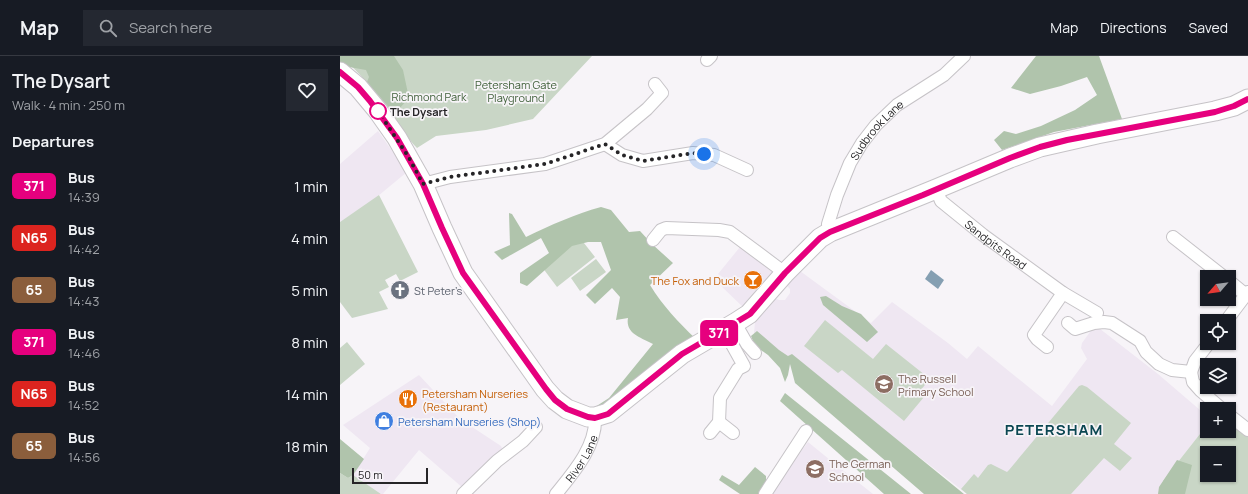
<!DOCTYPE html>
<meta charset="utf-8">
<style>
:root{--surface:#171b24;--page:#242831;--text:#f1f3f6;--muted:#9ea1a6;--line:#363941}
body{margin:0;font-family:Manrope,sans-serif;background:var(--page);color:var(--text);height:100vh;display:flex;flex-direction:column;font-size:15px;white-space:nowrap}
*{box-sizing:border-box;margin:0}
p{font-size:13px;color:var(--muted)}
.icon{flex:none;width:22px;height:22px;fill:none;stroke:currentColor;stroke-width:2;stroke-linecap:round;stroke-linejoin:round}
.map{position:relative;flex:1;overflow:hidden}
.sheet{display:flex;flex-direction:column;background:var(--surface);width:340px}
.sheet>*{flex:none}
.badge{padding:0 8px;border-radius:6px;font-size:14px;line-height:26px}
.needle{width:26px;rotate:242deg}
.fabs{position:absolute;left:860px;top:214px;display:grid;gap:8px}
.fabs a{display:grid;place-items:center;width:36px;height:36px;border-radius:0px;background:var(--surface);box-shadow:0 1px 3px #0004;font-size:20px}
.scale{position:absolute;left:12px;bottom:10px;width:76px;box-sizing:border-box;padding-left:4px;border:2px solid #262527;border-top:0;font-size:11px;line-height:14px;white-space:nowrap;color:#262527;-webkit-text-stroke:3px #f7f4f8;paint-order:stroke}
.you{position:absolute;width:20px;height:20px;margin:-10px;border:3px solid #fff;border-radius:50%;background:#1a73e8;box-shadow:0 0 0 6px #1a73e833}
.map>.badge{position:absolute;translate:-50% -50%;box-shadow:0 0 0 2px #fff}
h2{padding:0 12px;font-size:15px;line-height:36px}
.round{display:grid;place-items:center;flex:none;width:42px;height:42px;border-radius:0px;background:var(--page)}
.headline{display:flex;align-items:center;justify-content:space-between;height:68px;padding:0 12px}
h1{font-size:19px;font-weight:600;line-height:30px}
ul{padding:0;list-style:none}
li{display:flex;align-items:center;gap:12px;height:52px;padding:0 12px}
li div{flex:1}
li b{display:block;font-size:15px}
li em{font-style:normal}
li .badge{min-width:44px;font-weight:700;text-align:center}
header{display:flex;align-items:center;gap:24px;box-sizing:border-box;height:56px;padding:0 20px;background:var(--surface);border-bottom:1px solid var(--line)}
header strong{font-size:19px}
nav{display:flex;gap:22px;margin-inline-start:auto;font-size:14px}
.search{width:280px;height:36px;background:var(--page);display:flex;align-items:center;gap:10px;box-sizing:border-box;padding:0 14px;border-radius:0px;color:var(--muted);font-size:15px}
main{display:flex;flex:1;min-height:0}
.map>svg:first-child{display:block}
</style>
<header>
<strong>Map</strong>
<div class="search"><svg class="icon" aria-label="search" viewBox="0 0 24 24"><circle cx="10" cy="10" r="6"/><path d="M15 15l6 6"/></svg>Search here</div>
<nav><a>Map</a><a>Directions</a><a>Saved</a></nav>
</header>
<main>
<section class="sheet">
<div class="headline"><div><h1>The Dysart</h1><p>Walk · 4 min · 250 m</p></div><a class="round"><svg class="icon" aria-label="heart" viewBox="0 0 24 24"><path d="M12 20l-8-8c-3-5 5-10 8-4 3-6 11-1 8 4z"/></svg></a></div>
<h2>Departures</h2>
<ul>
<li><span class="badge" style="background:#e6007e;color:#fff">371</span><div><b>Bus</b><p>14:39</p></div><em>1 min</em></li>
<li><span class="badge" style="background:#dc241f;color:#fff">N65</span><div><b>Bus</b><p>14:42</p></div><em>4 min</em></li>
<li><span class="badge" style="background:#8b5e3c;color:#fff">65</span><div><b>Bus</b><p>14:43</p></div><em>5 min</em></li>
<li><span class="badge" style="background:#e6007e;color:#fff">371</span><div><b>Bus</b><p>14:46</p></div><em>8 min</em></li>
<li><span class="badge" style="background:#dc241f;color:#fff">N65</span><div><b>Bus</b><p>14:52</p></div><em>14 min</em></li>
<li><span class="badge" style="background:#8b5e3c;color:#fff">65</span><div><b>Bus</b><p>14:56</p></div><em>18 min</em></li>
</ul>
</section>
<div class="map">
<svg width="908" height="438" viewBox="0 0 908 438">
<rect width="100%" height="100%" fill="#f7f4f8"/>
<path fill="#efe7f2" d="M38,75L67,116L32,145L0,166V108Z
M400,191L436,219L405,253L379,228L384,222L378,218Z
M460,215L531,267L552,246L608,287L627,303L638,290L712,350L747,303L741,292L742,287L755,269L818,318L867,360V369L823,425V438H627L489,331L417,282L414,277L415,266L434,242L439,244H445L450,237V233L446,229Z
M79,319L120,363L161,390L163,394L123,432L79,394L43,438H41L13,419L30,392L3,369Z
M468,386L495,408L533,438H430Z"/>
<path fill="#c9d6c6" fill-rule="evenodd" d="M0,0H252L193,63L146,74L96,80L77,92C67,82 61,71 53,60C38,39 20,16 0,0Z
M39,139L78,216L60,225L56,218L45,224L49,231L39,236L48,253L12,262L0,246V166Z
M240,182L255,201L217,231L202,211Z
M256,203L266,216L240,235L231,222Z
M485,264L533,303L546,288L590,323L579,336L584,341L564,365L502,314L498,317L464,290Z
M7,286L25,308L0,329V292Z
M742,329L747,331L791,367L774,388L792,402L780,415L764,402L731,438H627L621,433L634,418L638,422L648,409L651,408L667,416L669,414L739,330Z
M889,366L908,381V438H823V425L867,369V375H889ZM867,397H889V419H867Z
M0,417L8,422L13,419L41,438H0Z"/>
<path fill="#b0c4ac" d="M0,0H54L63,14L69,42L58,54L53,56L27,26L29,21L26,14L9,11L0,8Z
M696,0H759L782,63L714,76L662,94L654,84L664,75L676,78L701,70L735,54L757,39L747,21L721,30L690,38L671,32Z
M261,151L271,154L289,176L300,175L312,188L333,207L310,229C323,250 338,266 356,283L268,352L252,353L269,342L313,288C302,282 285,278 288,262L276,264L280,241L272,232L255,248L246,239L271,214L261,186H248L232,190L187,230L180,227V217L209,197L201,182L162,204L154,196L170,189L169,157L172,158L186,181C211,169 235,158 261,151Z
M486,240L502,250L521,258L538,276L527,286L483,249L480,241Z
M417,275L439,294L448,300L452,298L624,438H584L455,327L450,308L448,319L445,326L440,312L428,299L415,290L411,280Z
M445,337L571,438H544L440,345Z
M0,383L24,403L13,419L8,422L0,417Z
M837,404L852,409L845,438H818L819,431Z
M415,411L426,420V438H400L379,424L382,419L399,429Z"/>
<path fill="#859fb2" d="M591,214L604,224L598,233L585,223Z"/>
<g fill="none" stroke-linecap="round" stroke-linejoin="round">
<defs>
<g id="street">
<path d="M367,4L371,0"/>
<path d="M265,88L282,99L303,105L353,97L374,99L407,114"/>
<path d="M83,128L110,121L205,108L265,88L307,53L322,37L315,28"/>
<path id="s1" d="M596,133L601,145L643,179L723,237L757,257"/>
<path id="s2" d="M490,176L488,168L497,139L510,107L522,87L536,69L557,49L604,19L624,0"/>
<path d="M833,181L884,221"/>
<path d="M313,184L321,174L326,172L379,174L390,176L445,217"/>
<path d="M889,225L906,239"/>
<path d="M886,265L908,236"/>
<path d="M395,267L407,288L415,297"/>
<path d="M728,267L735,273L754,267L764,266L772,267L800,285L806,296L819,308L832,314L851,316"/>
<path d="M707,291L697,283L694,279L723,237"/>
<path d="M851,316L853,326L861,335L882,353"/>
<path d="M851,316L855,305L869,287"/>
<path d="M889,359L908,374"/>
<path d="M379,366L393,377"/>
<path d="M370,377L379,366L380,342L398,313L404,310L384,274"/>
<path d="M123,438L157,405L183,385L196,371"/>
<path id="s3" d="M216,438C233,417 257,390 255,361"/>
<path d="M425,438L466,375"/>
</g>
<path id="primary" d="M0,16L18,31L38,55L57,82L83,128L102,172L123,217L205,333L215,344L227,353L248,361H255L268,357L342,298L395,267L409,258L445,217L480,182L490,176L596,133L670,102L700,91L757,78L875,55L894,50L908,43"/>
</defs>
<use href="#street" stroke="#c6c3c7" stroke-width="14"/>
<use href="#primary" stroke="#c6c3c7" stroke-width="21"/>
<use href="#street" stroke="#fff" stroke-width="12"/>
<use href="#primary" stroke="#fff" stroke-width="19"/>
</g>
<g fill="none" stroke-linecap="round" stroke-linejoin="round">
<defs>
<path id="line" d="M0,16L18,31L30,45L57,82L83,128L102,172L123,217L206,333L215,344L227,353L248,361L255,362L268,358L342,298L395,267L410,258L445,217L480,182L490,176L583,139L670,102L700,91L727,84L875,56L894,50L908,43"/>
</defs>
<use href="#line" stroke="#fff" stroke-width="9"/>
<use href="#line" stroke="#e6007e" stroke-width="6"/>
<path stroke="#262527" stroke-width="4" stroke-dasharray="0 7.2" d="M38,55L68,100L83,128L110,121L205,108L265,88L282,99L303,105L353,97L364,98"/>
</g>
<defs>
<symbol id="bar-disc" viewBox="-11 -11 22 22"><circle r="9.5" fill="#e8710a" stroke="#f7f4f8"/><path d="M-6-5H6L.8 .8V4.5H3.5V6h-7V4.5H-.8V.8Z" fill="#fff"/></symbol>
<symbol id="church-disc" viewBox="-11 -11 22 22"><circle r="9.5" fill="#6b7280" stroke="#f7f4f8"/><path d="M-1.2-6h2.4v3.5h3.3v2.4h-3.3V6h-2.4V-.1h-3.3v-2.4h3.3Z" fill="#fff"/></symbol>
<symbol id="school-disc" viewBox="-11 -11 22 22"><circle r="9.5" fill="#8d6e63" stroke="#f7f4f8"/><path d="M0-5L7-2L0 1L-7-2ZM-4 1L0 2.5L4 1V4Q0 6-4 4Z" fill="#fff"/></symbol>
<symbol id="restaurant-disc" viewBox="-11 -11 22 22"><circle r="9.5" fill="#e8710a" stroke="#f7f4f8"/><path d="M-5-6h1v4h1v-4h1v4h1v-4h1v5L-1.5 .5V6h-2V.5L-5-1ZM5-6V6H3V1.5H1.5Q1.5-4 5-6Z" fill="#fff"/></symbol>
<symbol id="shop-disc" viewBox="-11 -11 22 22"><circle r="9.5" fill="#3f7fe0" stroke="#f7f4f8"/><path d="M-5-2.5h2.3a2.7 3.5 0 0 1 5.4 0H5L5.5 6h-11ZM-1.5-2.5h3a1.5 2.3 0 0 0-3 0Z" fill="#fff"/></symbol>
</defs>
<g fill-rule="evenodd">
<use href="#bar-disc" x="402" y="213" width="22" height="22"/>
<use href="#church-disc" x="49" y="223" width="22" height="22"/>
<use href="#school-disc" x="533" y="317" width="22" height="22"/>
<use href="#restaurant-disc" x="57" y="332" width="22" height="22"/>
<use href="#shop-disc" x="33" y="354" width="22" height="22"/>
<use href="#school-disc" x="464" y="402" width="22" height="22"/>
</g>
<circle fill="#fff" stroke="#e6007e" stroke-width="2" cx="38" cy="55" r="8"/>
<g text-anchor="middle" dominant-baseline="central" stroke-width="3.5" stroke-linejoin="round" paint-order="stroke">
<g font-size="11" fill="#40603a" stroke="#f7f4f8">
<text x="176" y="28">Petersham Gate<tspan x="176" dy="13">Playground</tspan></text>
<text x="89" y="40">Richmond Park</text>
</g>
<g font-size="11" font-weight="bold" fill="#262527" stroke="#f7f4f8" text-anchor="start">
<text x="50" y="55">The Dysart</text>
</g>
<g font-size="11" fill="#262527" stroke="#f7f4f8">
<text stroke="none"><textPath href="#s2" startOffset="116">Sudbrook Lane</textPath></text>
<text stroke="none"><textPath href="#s1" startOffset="83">Sandpits Road</textPath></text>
<text stroke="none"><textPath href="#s3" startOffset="44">River Lane</textPath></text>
</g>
<g font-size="11" fill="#c56008" stroke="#f7f4f8" text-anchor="end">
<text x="399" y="224">The Fox and Duck</text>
<text x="82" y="337" text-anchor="start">Petersham Nurseries<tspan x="82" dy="13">(Restaurant)</tspan></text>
</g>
<g font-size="11" fill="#5b616d" stroke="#f7f4f8" text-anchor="start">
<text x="74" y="234">St Peter’s</text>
</g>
<g font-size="11" fill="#785e54" stroke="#f7f4f8" text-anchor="start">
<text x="558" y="322">The Russell<tspan x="558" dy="13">Primary School</tspan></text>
<text x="489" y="407">The German<tspan x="489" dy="13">School</tspan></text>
</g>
<g font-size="11" fill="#366cbe" stroke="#f7f4f8" text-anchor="start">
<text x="58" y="365">Petersham Nurseries (Shop)</text>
</g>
<g font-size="15" font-weight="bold" letter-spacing="1" fill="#0b4752" stroke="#f7f4f8">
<text x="714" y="373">PETERSHAM</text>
</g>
</g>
</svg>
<div class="fabs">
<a><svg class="needle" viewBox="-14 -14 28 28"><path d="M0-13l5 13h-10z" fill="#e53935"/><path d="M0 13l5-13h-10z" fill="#9ea1a6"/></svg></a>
<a><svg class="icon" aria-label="locate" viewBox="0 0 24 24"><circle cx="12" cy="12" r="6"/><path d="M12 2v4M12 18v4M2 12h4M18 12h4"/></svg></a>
<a><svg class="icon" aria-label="layers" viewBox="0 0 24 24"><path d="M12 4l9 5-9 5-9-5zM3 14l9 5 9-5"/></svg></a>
<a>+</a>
<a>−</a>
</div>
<div class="scale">50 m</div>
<div class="you" style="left:364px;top:98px"></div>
<b class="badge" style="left:379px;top:277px;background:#e6007e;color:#fff">371</b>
</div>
</main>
